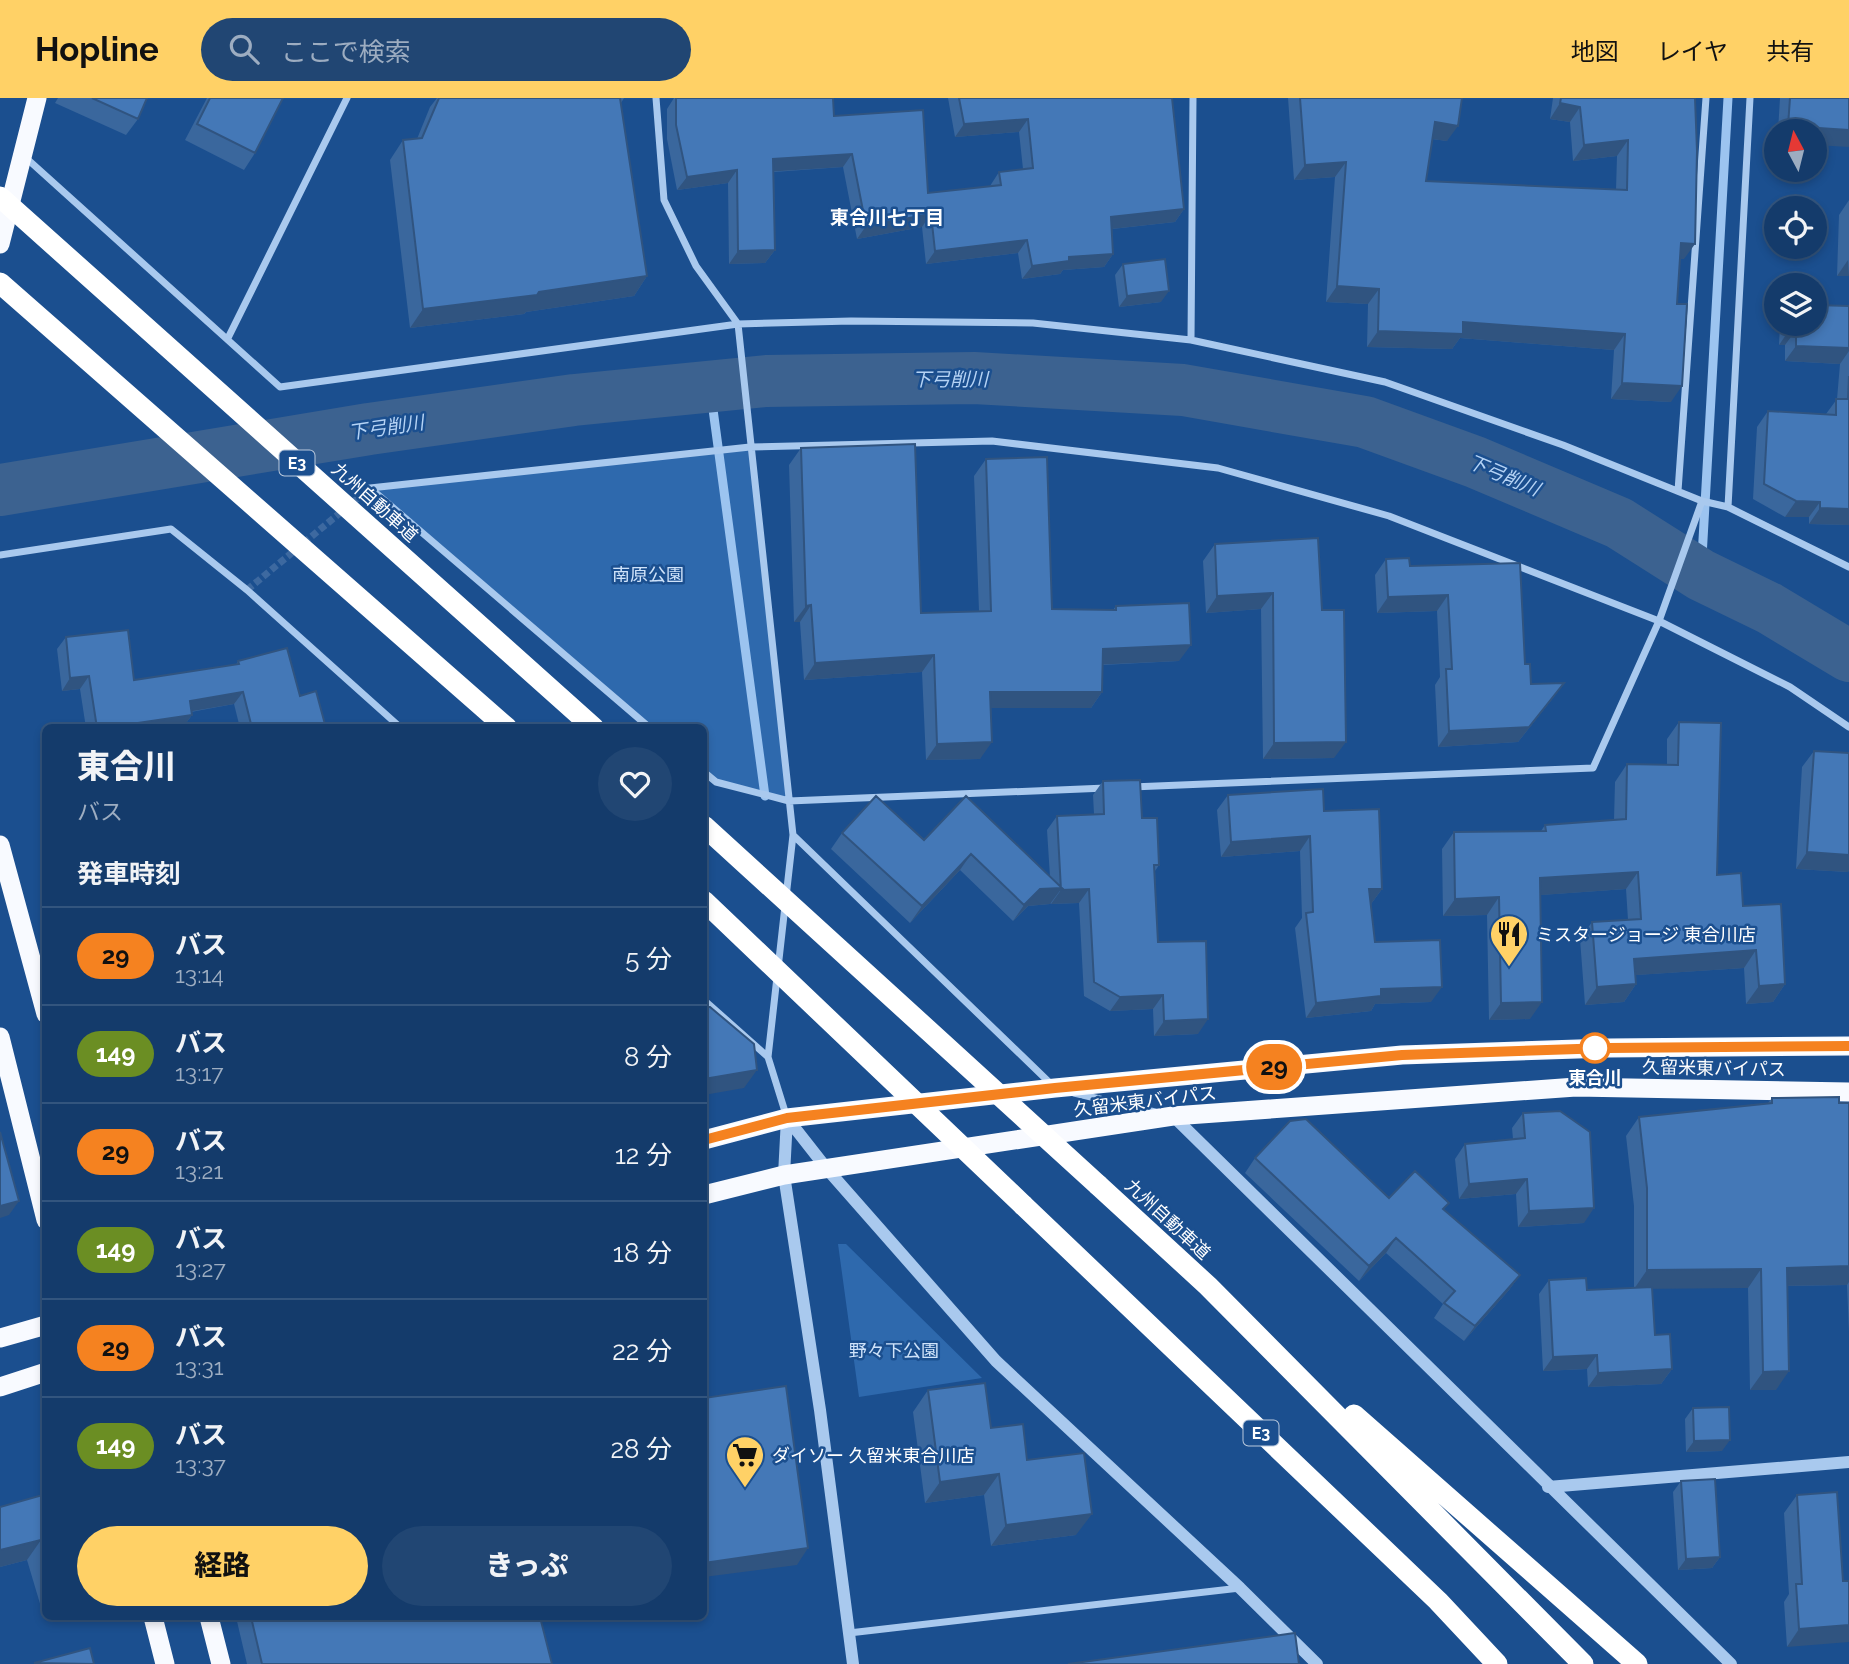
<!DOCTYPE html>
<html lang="ja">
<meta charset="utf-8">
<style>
:root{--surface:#143b6b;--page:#214673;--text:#f1f3f6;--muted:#9dadc1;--line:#33557e;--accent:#ffd166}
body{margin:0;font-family:Raleway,"Noto Sans JP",sans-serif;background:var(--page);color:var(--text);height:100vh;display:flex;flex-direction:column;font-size:26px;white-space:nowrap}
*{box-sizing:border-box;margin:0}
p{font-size:23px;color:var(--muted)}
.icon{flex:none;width:38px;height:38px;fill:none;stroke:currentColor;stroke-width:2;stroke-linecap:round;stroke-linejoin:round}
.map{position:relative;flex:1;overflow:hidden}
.side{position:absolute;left:42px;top:626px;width:665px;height:896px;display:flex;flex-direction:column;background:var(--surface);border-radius:10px;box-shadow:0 4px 10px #0003,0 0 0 2px var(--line)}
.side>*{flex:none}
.badge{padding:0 14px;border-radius:23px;font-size:24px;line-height:46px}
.needle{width:46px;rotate:353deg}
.tools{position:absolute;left:1764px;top:21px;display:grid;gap:14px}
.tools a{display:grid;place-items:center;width:63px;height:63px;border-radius:50%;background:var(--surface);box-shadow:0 4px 10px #0003,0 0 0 2px var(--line);font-size:35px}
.map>.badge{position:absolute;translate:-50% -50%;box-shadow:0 0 0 4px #fff}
h2{padding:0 35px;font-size:26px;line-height:63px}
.round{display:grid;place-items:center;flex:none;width:74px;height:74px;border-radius:37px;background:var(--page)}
.headline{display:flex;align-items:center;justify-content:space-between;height:119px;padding:0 35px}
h1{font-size:33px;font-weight:800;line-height:52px}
.cta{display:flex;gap:14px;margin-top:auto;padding:14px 35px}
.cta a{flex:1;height:80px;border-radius:42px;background:var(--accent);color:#111;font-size:28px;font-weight:800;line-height:80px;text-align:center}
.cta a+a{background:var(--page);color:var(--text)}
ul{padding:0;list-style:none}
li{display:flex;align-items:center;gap:21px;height:98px;padding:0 35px;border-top:2px solid var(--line)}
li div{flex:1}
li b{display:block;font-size:26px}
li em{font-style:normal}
li .badge{min-width:77px;font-weight:700;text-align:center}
header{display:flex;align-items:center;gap:42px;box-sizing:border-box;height:98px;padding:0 35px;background:var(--accent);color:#111}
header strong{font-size:33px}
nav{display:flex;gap:38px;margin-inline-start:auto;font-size:24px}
.search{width:490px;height:63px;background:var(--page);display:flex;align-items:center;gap:18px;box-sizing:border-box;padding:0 24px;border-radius:38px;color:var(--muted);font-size:26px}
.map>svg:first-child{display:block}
</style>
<header>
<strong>Hopline</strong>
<div class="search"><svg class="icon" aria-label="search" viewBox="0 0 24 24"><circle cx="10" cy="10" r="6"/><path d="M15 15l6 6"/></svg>ここで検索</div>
<nav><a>地図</a><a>レイヤ</a><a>共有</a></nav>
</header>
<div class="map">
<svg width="1849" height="1566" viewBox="0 0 1849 1566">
<rect width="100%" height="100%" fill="#1b4f8f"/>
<path fill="#2e69ad" d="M750,349L789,703L716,684L704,674V630H652L370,390Z
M838,1146H846L982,1280L859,1299Z"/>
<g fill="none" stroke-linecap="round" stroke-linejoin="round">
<path stroke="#9cc4f0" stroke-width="9" d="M710,289L765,698
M1701,477L1728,0"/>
<path stroke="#3c6290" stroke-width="52" d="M0,392L369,331L574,302L766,283L974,280L1183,292L1365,324L1475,364L1619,425L1701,477L1769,510L1849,558"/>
<path stroke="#3d69a0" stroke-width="7" stroke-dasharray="7 3.5" stroke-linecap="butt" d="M247,492L370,390"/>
<path stroke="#a9c9ee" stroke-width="7" d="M656,0L664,102L696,168L738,226L793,737L1051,986
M25,59L280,289L738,226L851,223L1033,225L1191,242L1385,284L1563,347L1702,403L1728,409L1750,0
M228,240L347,0
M1191,242L1193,0
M1678,393L1706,0
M1728,409L1849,469
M0,457L171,431L247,492L401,630
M650,630L370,390L750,349L992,343L1218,370L1389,418L1659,523L1790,589L1849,629
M704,674L716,684L789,703L1106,690
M1132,689L1593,670L1659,523L1702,403
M704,902L768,959L787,1020
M768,959L793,737
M1074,995L1155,1014
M849,1535L1240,1490"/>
<path stroke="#a9c9ee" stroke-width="12" d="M1173,1018L1731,1566
M787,1020L827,1071L996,1263L1240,1490L1317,1566
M787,1020L784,1077L820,1312L853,1566
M1548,1389L1849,1364"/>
<path stroke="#f8faff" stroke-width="19" d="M0,146L37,0
M0,747L46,916
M0,939L46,1122
M704,1042L787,1020L1055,990L1402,957L1608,950L1849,948
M704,1097L784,1077L1173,1018L1576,989L1849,994
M0,1240L46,1227
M0,1289L46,1274
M153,1519L165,1566
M209,1519L221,1566"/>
<path stroke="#fff" stroke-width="21" d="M1098,1087L1208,1188L1583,1566
M1023,1107L1438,1503L1497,1566
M1354,1317L1637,1566"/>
<path stroke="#fff" stroke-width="21" d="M0,99L594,630
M0,185L507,630
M704,728L1098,1087
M704,803L1023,1107"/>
</g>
<path fill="#3a679d" d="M58,0H147L138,21L126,37L55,5Z
M207,0H283L255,55L244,72L185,42Z
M437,0H624L621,5L647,178L634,198L526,214L524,216L410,230L390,62L403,42L417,41L430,9Z
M674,0H833L834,18L928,95L990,88L999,74L1023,71L1019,34L955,39L948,0H1172L1184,111L1175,124L1112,131L1113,156L1104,169L1063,172L1060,176L1022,181L1018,155L926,166L922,129L857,141L843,69L774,74L775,152L765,165L729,166L728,85L677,92L667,41V11Z
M1288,0H1462L1447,43L1432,41L1426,83L1616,92L1617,58L1573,63L1570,24L1550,21L1553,0H1695L1684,161H1680L1671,304L1611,301L1614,252L1460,240L1452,251L1367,249L1368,206L1326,204L1335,79L1294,82Z
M1780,0H1849L1815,33H1778Z
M1849,102V178H1837L1839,117Z
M1123,166L1161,204L1119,209L1115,177Z
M1849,208V427L1809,426V419H1785L1753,401L1757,329L1768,313L1826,316L1837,301L1840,266L1785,263V247H1779L1780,226H1815Z
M801,350L921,515L979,513L974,378L986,361L1052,511L1113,512L1116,508L1179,563L1103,567L1102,594L1091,610H991L980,661L926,662L922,574L804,582L800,524H794L789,367Z
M1215,446L1322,512L1334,660L1263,661L1261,511L1206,515L1203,463Z
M1386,461L1410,468L1520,465L1525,566L1531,586L1564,585L1553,600L1518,644L1438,649L1435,587L1440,579L1437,513L1377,515L1375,477Z
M66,539L134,582L236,567L238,563L300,598L326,630H240L234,606L191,614L192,617L183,629L86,630L80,591L62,593L57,551Z
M1679,624L1717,777L1743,808L1785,886L1773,904L1746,906L1744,870L1635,877L1636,886L1624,904L1585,907L1580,841L1592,824L1628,822L1626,791L1540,797L1530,921L1489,922L1487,817L1443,818L1442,751L1454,734L1541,733L1545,727L1614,722L1615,684L1627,666L1667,667V641Z
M1814,653L1849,655V772L1848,774L1796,771L1802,669Z
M1103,683L1142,720L1159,767L1155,773L1158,844L1198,936L1154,938L1153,911L1110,913L1084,898L1079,805L1051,806V805L1050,806L1028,808L1013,823L960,772L910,825L831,751L842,735L924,742L1050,779L1047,732L1057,718L1094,716L1093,697Z
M1228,697L1324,713L1382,791L1371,806L1375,844L1431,904L1375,906L1371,913L1306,920L1295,830L1302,820L1300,753L1221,759L1217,712Z
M1772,1000L1839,1005H1849V1234L1847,1187L1787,1188L1776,1292H1750L1748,1190H1652L1655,1237L1672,1271L1661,1286L1588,1289L1587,1271L1543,1273L1539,1196L1549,1182L1587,1192L1634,1190V1108L1626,1038L1639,1019L1768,1005Z
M1523,1015L1584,1125L1518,1129L1516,1096L1459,1101L1455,1061L1465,1046L1513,1041L1512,1030Z
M1255,1060L1389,1100L1444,1112L1520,1177L1509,1192L1464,1243L1434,1220L1443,1206L1386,1155L1359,1183L1245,1075Z
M928,1292L991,1330L1027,1362L1076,1437L991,1448L984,1397L925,1405L913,1314Z
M1693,1310L1722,1353L1686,1354L1685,1321Z
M1681,1383L1720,1459L1712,1470L1678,1472L1673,1394Z
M46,1396V1508L41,1509L27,1462L0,1469V1409Z
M1797,1397L1843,1483L1787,1549L1784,1504L1789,1496L1784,1415Z
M236,1519H540L552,1566H247Z"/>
<path fill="#305480" d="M1560,5L1580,9L1570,24L1550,21Z
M1028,21L1019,34L955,39L964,26Z
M1435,24L1458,28L1447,43L1424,40Z
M1788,28L1849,32V49L1815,47V33H1785Z
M1628,42L1617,58L1573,63L1584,47Z
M852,56L843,69L764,74L773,61Z
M1346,64L1335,79L1294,82L1305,67Z
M737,72L728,85L677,92L687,79Z
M1184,111L1175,124L1102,132L1111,119Z
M931,116L922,129L857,141L866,128Z
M1027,142L1018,155L926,166L935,153Z
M1681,145L1695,146L1684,161H1670Z
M775,152L765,165L729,166L738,153Z
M1113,156L1104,169L1063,172L1060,176L1022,181L1032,168L1069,159Z
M1848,162L1849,178H1837Z
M647,178L634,198L526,214L524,216L410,230L423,211Z
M1337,188L1379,191L1368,206L1326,204Z
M1169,193L1161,204L1119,209L1127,198Z
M1463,224L1625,236L1614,252L1460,240L1452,251L1367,249L1378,233Z
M1790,231L1796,232L1785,247H1779Z
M1796,248L1849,250V253L1840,266L1785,263Z
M1622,285L1682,288L1671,304L1611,301Z
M1796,403L1820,404L1809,419H1785Z
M1820,410L1849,411V427L1809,426Z
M1273,495L1261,511L1206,515L1217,498Z
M1448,497L1437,513L1377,515L1388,499Z
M811,507L800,524H794L806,508Z
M1191,547L1179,563L1091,567L1103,551Z
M934,557L922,574L804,582L815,565Z
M89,578L80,591L62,593L70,580Z
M1564,585L1553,600L1518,644L1438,649L1449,633Z
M243,594L234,606L181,615L190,603Z
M990,594H1102L1091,610H979Z
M192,617L183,629L104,630Z
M992,644L980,661L926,662L937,646Z
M1346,644L1334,660L1263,661L1274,645Z
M1310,738L1300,753L1221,759L1231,744Z
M1807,754L1849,757V772L1848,774L1796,771Z
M971,756L960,772L910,825L922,808Z
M1638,774L1626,791L1528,798L1540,780Z
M1062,790L1050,806L1028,808L1013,823L1024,807L1040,791Z
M1089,791L1079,805L1051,806L1061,792Z
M1369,791H1382L1371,806H1359Z
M1499,799L1487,817L1443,818L1455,801Z
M1756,852L1744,870L1622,878L1634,861Z
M1636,886L1624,904L1585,907L1597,889Z
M1785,886L1773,904L1746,906L1759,888Z
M1442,889L1431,904L1375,906L1371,913L1306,920L1316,905L1381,891Z
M1163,897L1153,911L1110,913L1120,899Z
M1542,904L1530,921L1489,922L1501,905Z
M1208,921L1198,936L1154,938L1164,923Z
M757,972L744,990L704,997V981Z
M1527,1081L1516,1096L1459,1101L1469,1086Z
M19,1103L9,1117L0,1120V1108Z
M1594,1110L1584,1125L1518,1129L1529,1113Z
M1396,1140L1386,1155L1359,1183L1369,1168Z
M1849,1168V1184L1847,1187L1774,1188L1787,1170Z
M1761,1171L1748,1190L1634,1191L1647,1172Z
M1520,1177L1509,1192L1464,1243L1475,1228Z
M1597,1257L1587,1271L1543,1273L1553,1259Z
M1672,1271L1661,1286L1588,1289L1598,1275Z
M1789,1273L1776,1292H1750L1763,1274Z
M1730,1342L1722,1353L1686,1354L1694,1343Z
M999,1376L984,1397L925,1405L940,1384Z
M1092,1416L1076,1437L991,1448L1006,1427Z
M41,1442L27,1462L0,1469V1452Z
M808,1450L797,1467L704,1479V1465Z
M1720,1459L1712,1470L1678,1472L1686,1461Z
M1849,1527V1544L1787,1549L1799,1531Z"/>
<path fill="#4478b7" stroke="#305480" stroke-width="2" d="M92,0H147L138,21Z
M210,0H283L255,55L197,26Z
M439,0H620L647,178L539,194L537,197L423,211L403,42L422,40Z
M676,0H833L834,18L923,12L928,95L1001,87L999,74L1033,70L1028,21L964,26L959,0H1172L1184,111L1111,119L1113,156L1069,159V163L1032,168L1027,142L935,153L931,116L866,128L852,56L773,61L775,152L738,153L737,72L687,79L676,27Z
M1300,0H1462L1458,28L1435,24L1426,83L1627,92L1628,42L1584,47L1580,9L1560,5L1561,0H1695L1697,53L1695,146L1681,145L1677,206H1687L1682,288L1622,285L1625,236L1463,224V236L1378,233L1379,191L1337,188L1346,64L1305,67Z
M1790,0H1849V32L1788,28Z
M1165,161L1169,193L1127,198L1123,166Z
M1815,207L1849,208V250L1796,248V232L1790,231L1791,226H1815Z
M1849,278V411L1820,410V404L1796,403L1764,386L1768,313L1836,317V301H1848Z
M915,346L921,515L991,513L986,361L1047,359L1052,511L1116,512V508L1189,505L1191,547L1103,551L1102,594H990L992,644L937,646L934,557L815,565L811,507L806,508L801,350Z
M1318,440L1322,512H1344L1346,644L1274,645L1273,495L1217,498L1215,446Z
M1409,460L1410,468L1520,465L1525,566H1530L1531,586L1564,585L1529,629L1449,633L1446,571H1452L1448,497L1388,499L1386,461Z
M128,532L134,582L239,566L238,563L287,550L300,598L316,593L326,630H252L243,594L190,603L192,617L104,630H97L89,578L70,580L66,539Z
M1679,624L1721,625L1717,777L1741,775L1743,808L1781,806L1785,886L1759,888L1756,852L1634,861L1636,886L1597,889L1592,824L1641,821L1638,774L1540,780L1542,904L1501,905L1499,799L1455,801L1454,734L1546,733L1545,727L1626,721L1627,666L1678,667Z
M1814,653L1849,655V757L1807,754Z
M1140,682L1142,720H1157L1159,767H1154L1158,844L1206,843L1208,921L1164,923L1163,897L1120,899L1094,884L1089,791L1061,792L1057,718L1104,716L1103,683Z
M1323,691L1324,713L1379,711L1382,791H1369L1375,844L1440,842L1442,889L1381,891V898L1316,905L1306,815L1313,814L1310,738L1231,744L1228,697Z
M876,698L924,742L966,698L1062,790L1040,791L1024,807L971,756L922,808L842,735Z
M704,909H710L754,946L757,972L704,981Z
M1839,999V1005H1849V1168L1787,1170L1789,1273L1763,1274L1761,1171L1647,1172V1090L1639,1019L1772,1005V1000Z
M1560,1013L1590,1034L1594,1110L1529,1113L1527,1081L1469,1086L1465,1046L1525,1040L1523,1015Z
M1306,1021L1389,1100L1415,1073L1449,1105L1443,1111L1520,1177L1475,1228L1444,1205L1455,1193L1396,1140L1369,1168L1255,1060L1290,1023Z
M0,1034L19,1103L0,1108Z
M1586,1180L1587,1192L1652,1189L1655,1237L1670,1236L1672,1271L1598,1275L1597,1257L1553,1259L1549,1182Z
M985,1285L991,1330L1023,1326L1027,1362L1084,1355L1092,1416L1006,1427L999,1376L940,1384L928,1292Z
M786,1288L808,1450L704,1465V1300Z
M1729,1309L1730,1342L1694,1343L1693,1310Z
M1715,1381L1720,1459L1686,1461L1681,1383Z
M1837,1394L1843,1483H1849V1527L1799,1531L1796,1486H1802L1797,1397Z
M46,1396V1458L41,1442L0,1452V1409Z
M251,1519H540L552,1566H262Z
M1295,1535L1299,1566H1068Z
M90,1550L94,1566L34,1565Z"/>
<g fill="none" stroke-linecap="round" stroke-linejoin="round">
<defs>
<path id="line" d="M704,1042L787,1020L1055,990L1402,957L1608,950L1849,948"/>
</defs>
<use href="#line" stroke="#fff" stroke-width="16"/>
<use href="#line" stroke="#f58220" stroke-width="10"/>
</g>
<defs>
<symbol id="restaurant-pin" viewBox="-11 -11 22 30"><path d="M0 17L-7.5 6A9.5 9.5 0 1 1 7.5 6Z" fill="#ffd166" stroke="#1b4f8f"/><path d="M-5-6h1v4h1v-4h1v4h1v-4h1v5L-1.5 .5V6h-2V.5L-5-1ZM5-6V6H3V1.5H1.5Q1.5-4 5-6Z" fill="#111"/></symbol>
<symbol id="supermarket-pin" viewBox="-11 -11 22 30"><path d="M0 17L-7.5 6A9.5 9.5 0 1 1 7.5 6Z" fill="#ffd166" stroke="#1b4f8f"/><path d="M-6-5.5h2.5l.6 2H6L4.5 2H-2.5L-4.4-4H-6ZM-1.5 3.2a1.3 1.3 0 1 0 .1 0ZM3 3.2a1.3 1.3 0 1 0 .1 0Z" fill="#111"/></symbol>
</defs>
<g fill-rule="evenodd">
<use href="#restaurant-pin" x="1487" y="814" width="44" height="60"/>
<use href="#supermarket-pin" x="723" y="1335" width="44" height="60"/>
</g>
<circle fill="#fff" stroke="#f58220" stroke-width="3.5" cx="1595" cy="950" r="14"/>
<g text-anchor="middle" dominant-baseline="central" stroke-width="5" stroke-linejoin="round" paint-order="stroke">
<g fill="#1b4f8f" stroke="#bbcadd" stroke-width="2">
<rect x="279.5" y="352.5" width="35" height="25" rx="5"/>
<rect x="1243.5" y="1322.5" width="35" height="25" rx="5"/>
</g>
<g font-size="16" font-weight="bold" fill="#fff">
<text x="297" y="365">E3</text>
<text x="1261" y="1335">E3</text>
</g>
<g font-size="18" fill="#fff" stroke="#1b4f8f">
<text transform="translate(375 404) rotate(42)">九州自動車道</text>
<text transform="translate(1714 970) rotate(1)">久留米東バイパス</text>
<text transform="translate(1145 1003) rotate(-7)">久留米東バイパス</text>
<text transform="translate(1168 1121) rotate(43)">九州自動車道</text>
</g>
<g font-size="18" fill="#cfe3fa" stroke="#1b4f8f">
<text x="648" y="476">南原公園</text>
<text x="894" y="1252">野々下公園</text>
</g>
<g font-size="18" fill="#fff" stroke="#1b4f8f" text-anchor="start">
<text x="1536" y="836">ミスタージョージ 東合川店</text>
<text x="772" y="1357">ダイソー 久留米東合川店</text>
</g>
<g font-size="18" font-weight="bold" fill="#fff" stroke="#1b4f8f">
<text x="1595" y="979">東合川</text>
</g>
<g font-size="19" font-weight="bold" fill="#fff" stroke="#1b4f8f">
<text x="887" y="119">東合川七丁目</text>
</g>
<g font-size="19" font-style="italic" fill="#b5d3f5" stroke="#1b4f8f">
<text x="950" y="281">下弓削川</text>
<text transform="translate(386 329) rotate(-8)">下弓削川</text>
<text transform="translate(1504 377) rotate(23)">下弓削川</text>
</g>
</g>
</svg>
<div class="tools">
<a><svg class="needle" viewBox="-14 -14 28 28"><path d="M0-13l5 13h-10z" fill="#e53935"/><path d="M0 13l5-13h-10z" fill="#9dadc1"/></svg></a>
<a><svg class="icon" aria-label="locate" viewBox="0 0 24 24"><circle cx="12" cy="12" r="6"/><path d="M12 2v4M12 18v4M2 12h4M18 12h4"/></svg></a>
<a><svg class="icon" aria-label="layers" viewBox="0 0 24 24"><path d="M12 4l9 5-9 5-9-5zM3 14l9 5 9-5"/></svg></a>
</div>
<b class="badge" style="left:1274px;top:969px;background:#f58220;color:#111">29</b>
<section class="side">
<div class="headline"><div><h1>東合川</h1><p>バス</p></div><a class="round"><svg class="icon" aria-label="heart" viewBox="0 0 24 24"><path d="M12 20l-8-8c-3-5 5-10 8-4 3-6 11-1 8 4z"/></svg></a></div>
<h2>発車時刻</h2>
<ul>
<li><span class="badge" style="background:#f58220;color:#111">29</span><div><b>バス</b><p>13:14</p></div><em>5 分</em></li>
<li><span class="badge" style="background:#6b8e23;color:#fff">149</span><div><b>バス</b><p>13:17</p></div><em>8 分</em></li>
<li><span class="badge" style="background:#f58220;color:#111">29</span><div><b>バス</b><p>13:21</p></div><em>12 分</em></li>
<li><span class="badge" style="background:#6b8e23;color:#fff">149</span><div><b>バス</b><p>13:27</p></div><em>18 分</em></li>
<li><span class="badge" style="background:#f58220;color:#111">29</span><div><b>バス</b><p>13:31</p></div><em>22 分</em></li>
<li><span class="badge" style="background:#6b8e23;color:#fff">149</span><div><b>バス</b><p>13:37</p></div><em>28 分</em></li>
</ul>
<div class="cta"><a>経路</a><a>きっぷ</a></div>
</section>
</div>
